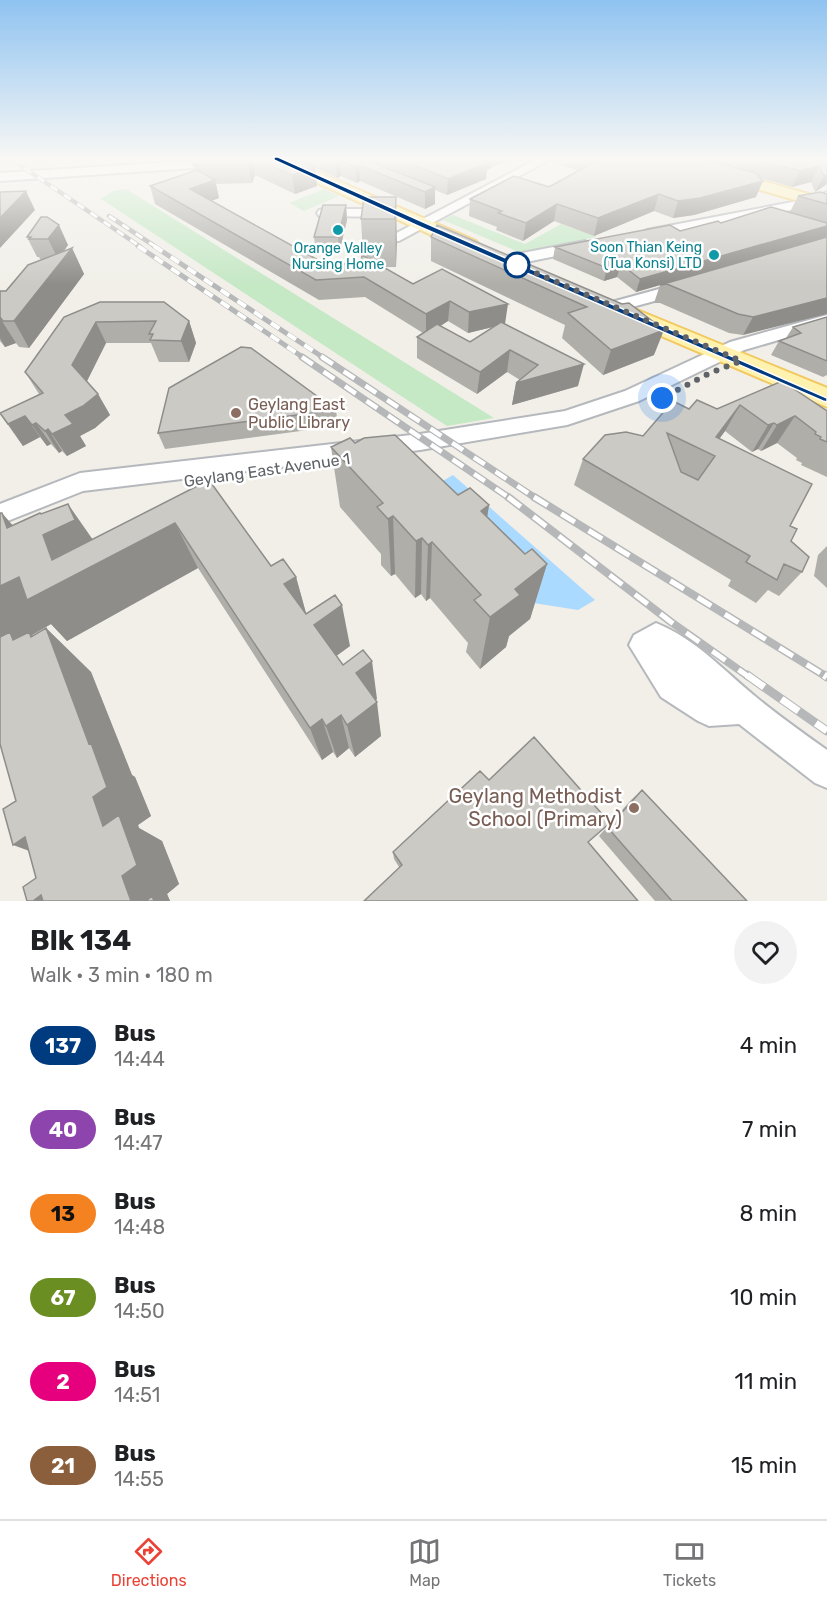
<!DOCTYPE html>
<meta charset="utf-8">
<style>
:root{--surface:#fff;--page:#f2f2f2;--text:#202124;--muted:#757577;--line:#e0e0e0;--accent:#ea4335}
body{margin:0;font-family:Rubik,sans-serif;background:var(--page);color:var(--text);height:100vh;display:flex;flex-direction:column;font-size:22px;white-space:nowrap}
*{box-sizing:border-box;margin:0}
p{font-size:20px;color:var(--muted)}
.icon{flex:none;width:33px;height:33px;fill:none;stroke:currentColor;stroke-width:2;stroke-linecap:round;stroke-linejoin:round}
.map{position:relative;height:901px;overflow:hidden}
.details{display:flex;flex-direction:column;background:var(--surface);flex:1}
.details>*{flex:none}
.badge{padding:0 12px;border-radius:20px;font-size:21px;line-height:39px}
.you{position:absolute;width:30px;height:30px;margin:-15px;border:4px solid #fff;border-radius:50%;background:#1a73e8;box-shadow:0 0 0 9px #1a73e833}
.map>.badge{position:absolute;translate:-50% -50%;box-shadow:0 0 0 3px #fff}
.round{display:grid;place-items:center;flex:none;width:63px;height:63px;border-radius:32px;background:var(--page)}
.headline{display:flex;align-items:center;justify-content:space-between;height:102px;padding:0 30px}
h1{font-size:28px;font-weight:700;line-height:45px}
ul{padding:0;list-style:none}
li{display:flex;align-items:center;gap:18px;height:84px;padding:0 30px}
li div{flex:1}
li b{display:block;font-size:22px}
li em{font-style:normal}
li .badge{min-width:66px;font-weight:700;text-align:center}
.tabs{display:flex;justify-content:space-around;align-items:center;height:84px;border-top:2px solid var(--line);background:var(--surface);font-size:16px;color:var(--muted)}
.tabs a{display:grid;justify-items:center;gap:3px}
.tabs .selected{color:var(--accent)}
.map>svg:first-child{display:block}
</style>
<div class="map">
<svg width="827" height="901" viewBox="0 0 827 901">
<rect width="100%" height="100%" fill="#f1efe8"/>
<path fill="#c5e8c5" d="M126,189L494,418L447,426L101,199L113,191Z
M324,189L339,196L304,211L289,203Z
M453,215L525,244L561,224L597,237L519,252L443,220Z"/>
<path fill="#aadaff" d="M453,475L595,600L578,610L527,602L418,495Z"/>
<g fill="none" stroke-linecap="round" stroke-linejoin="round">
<defs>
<path id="minor" d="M220,159L229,162L223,166L0,181V173Z
M537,159H551L399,241H389L387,238Z
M708,159H724L697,171L691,167Z
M827,192V201L817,205L647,238L640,234L647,230L813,198Z
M324,209H392L399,213L392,217L319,216L317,213L319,210Z
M585,241L590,243L593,246L590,249L507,266L499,261L507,256Z
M685,282L691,283L693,287L691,291L614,312L608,311L605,307L608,303Z
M827,315V326L744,350L639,401L567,425L420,450L83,491L0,524V504L80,473L420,434L565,411L625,391L730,342Z
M656,623C696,639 724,671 756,697C779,716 803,733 827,750V788L815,783L739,724L709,726L698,721L661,697L629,645L634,635Z"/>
<path id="major" d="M269,159H288L476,241L479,245L476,249H462L271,162Z
M658,159H682L827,199V209L661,162Z
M625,305L827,388V407L617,317L614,312L617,307Z"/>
</defs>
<use href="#minor" stroke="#b5b8bc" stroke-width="4"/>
<use href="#major" stroke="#f2c960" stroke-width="4"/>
<use href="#minor" fill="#fff" fill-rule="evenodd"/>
<use href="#major" fill="#fff2af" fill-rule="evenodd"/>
<defs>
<path id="rail-far4" d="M11,159L141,247
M109,216L156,247"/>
<path id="rail-far3" d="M138,246L304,358
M154,246L324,358"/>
<path id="rail-far2" d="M302,357L511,499
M322,357L537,499"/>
<path id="rail-far1" d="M508,497L671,622L749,677
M534,497L827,677"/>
<path id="rail" d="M747,675L827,731
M824,675L827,677"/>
</defs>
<use href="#rail-far4" stroke="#b6b7b8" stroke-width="4.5"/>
<use href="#rail-far3" stroke="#b6b7b8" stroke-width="5"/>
<use href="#rail-far2" stroke="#b6b7b8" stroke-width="7"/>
<use href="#rail-far1" stroke="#b6b7b8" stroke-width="8"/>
<use href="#rail" stroke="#b6b7b8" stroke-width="9"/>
<use href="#rail-far4" stroke="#fff" stroke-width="3" stroke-dasharray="8" stroke-linecap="butt"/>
<use href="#rail-far3" stroke="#fff" stroke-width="4" stroke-dasharray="10" stroke-linecap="butt"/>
<use href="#rail-far2" stroke="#fff" stroke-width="4.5" stroke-dasharray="13" stroke-linecap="butt"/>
<use href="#rail-far1" stroke="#fff" stroke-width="5" stroke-dasharray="16" stroke-linecap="butt"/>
<use href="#rail" stroke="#fff" stroke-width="7" stroke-dasharray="21" stroke-linecap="butt"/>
</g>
<path fill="#afaea9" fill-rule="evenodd" d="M193,159H508L487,170L486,179L447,195L435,190V204L425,209L360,181L357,183L341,176L337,178L315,168L317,186L295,194L255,175L252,183L216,184L219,198L211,201L327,265L361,263L363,255L361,219L396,197V267H384L413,284L505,324L578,386L512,405L516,383L520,380L507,372L477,394L417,358V337L423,333L365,297L319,300L155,204L150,186L195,171L193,165ZM448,321L468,333L493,327L470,342L441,326Z
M562,159H704H703L716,162L717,159H827V184L815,192L811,182L792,187L760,178L756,197L694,215L673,218L654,211L594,236L554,221L523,241L496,230L497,227L469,216L470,199L549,187L579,171L561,165Z
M827,194V235L826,237L743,335L729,333L660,303H654L660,285L636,292L617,277L604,281L553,259L555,247L680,231L721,223L790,212L798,196Z
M346,205L347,220L339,253H316L314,237Z
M41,217L68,245L63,252L72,248L84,274L29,348L19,347L16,343L5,347L0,341V291H6L43,259H40L39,257H37L27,237Z
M431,237L622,304L654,355L603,375L562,338L565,325L431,261Z
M64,317L189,321L196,343L189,362H159L151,343H106L87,381L98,394L110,415L95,428L80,436L86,446L67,456L62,451L59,453L51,444L47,446L40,437L23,446L0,414L39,394L25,372Z
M827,317V375L823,377L771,355L779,341L786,338L793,327Z
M782,381L827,411V477L801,465L802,463L796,460L797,458L777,443L761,451L758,449L752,452L725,431L719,439L790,526L791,541L802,572L779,596L768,590L756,603L728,586L731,580L574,485L583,459L643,436L689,409H717Z
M336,410L338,426L165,449L158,433Z
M355,443L458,495L489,505L487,517L525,554L547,564L530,619L509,636L506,647L480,669L466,652L468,643L430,598L426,601L421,594L415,598L395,574L391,576L381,565V554L340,507L331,447Z
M209,480L271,566L296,577L306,614L350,646L336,656L343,665L377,699L375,700L381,736L355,757L349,748L337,758L333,752L322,760L198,568L67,641L51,624L32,635V636L46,628L91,672L132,775L135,777L151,816L138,825L139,828L162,841L179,884L167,894L170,901H27L36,878L16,801L13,525L40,513L42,514L93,539Z
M827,546V588L814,576L818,555Z
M489,780L588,842L399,867L394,859L393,852Z
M642,790L747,901H655L599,836L631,800Z"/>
<path fill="#8f8d8a" d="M251,159H252L255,175L252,183L248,165Z
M480,159H508L487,170L486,179L447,195L448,179Z
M340,160L341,176L337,178L335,162Z
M359,165L360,181L357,183L355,167Z
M819,166L811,182L792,187L800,171Z
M315,167L317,186L295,194L292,175Z
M827,174V184L815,192L824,176Z
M215,180L219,198L195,207L190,189Z
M763,181L756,197L694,215L673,218L678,201Z
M435,187V204L425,209V192Z
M26,191L35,210L0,248V218Z
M659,194L654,211L594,236L598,218Z
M396,197L397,244L396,267L395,219Z
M557,204L554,221L523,241L526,223Z
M346,205L347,220L339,253L338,237Z
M59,225L68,245L58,259L48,239Z
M827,226V235L826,237L636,292L640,279Z
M72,248L84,274L29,348L14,321Z
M621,264L617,277L604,281L607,268Z
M827,298V314L743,335L753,317Z
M450,301L448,321L426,334V314Z
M508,304L505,324L468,333L469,312Z
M0,318L16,343L5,347L0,338Z
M189,321L196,343L189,362L181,341Z
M96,322L106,343L84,387L72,365Z
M664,330L654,355L603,375L611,350Z
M510,350L507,372L477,394L480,372Z
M584,364L578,386L512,405L516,383Z
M98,394L110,415L95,428L80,436L86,446L67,456L52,434L65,415Z
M740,405L725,431L709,453L716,437Z
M25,416L40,437L23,446L8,424Z
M795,416L777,443L761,451L777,425Z
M36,423L51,444L47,446L32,425Z
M774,423L758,449L752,452L768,425Z
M48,429L62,451L59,453L45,431Z
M68,504L100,550L175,523L198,568L67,641L51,624L32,635L58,659L46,628L91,672L132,775L135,777L151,816L138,825L139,828L162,841L179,884L167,894L170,901H131L93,797L89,744L0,646V586L52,560L43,535L40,513L54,530Z
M489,505L480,563L481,511Z
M2,513L41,558L7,528Z
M393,516L395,574L391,576L388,519Z
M422,538L421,594L415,598L416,541Z
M432,542L430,598L426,601L428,545Z
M547,564L530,619L509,636L506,647L480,669L490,617L515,589Z
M296,577L308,620L284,584Z
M342,605L350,646L324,665L314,625Z
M372,661L377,699L362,709L356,673Z
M377,702L381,736L355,757L347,725Z
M341,715L349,748L337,758L326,726Z
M322,719L333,752L322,760L310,728Z
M25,837L73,867L13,845Z
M41,895L65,901H33Z"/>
<path fill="#cccac5" stroke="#8f8d8a" stroke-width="1.5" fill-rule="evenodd" d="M193,159H251L248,165H193Z
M256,159H296L315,167L292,175Z
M327,159H366L374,163L435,187L425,192L359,165L355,167L340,160L335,162Z
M400,159H480H478L487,163L448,179Z
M594,159H702L756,173L763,181L700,198L678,201L659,194L598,218L557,204L526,223L498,213L502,211L470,199L514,176L549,187L598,160Z
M753,159H827V174L824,176L819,166L800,171Z
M197,170L215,180L190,189L327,265L361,263L362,255L413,284L442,269L508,304L469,312L450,301L426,314L364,277L316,280L150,186Z
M26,191L0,218V192Z
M820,192L827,194V204L798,196Z
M364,197H396L395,219H361Z
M323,205H346L338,237H314Z
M771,207L827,223V226L640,279L621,264L607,268L555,247L670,225L680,231L718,221L721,223Z
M41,217H47L59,225L48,239H29L31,237H27Z
M437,225L622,304L629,303L664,330L611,350L568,313L587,307L431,237Z
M827,237V298L753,317L738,314L667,284L660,285Z
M72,248L14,321H3L0,317V291H6L28,265Z
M100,302H164L189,321L181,341L150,340L153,334H149L156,321L96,322L72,365L98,394L83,406L65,415L73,424L52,434L48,429L45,431L36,423L32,425L25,416L8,424L0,413L43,393L25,372L64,317Z
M827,317V361L779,341L801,333L793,327Z
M501,322L584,364L516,383L538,365L510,350L480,372L417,337L437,324L470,342Z
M241,347L251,348L336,410L158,433L169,388Z
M782,381L827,411V442L820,439L821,437L815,434L816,432L795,416L777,425L774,423L768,425L740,405L716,437L812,484L790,526L797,529L791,541L809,557L802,572L784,564L777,580L746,562L750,556L583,459L605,435L626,432L643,436L673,401L689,409L697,400L717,409ZM667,433L715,456L698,480L681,472Z
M395,435L458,495L470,488L489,505L481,511L525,554L532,549L547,564L515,589L520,595L490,617L474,600L481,595L432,542L428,545L422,538L416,541L393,516L388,519L377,507L383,503L331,447L350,438L355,443L364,438Z
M209,480L271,566L283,559L296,577L284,584L306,614L335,595L342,605L314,625L343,665L363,650L372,661L356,673L377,702L347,725L341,715L326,726L322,719L310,728L175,523L27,600L19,577L0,586V513H2L7,528L40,513L41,514L68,504L75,520L43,535L52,560Z
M46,628L89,744L91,743L107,787L93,797L103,826L119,815L137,865L122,876L131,901H43L41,895L33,901H27L23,887L36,878L25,837L13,845L3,809L16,801L0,744V637L10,632L13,640L29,632L31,637Z
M534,737L610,823L588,842L638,901H364L402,865L393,852L480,771L489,780Z
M642,790L747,901H672L608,828Z
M152,896L154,901H146Z"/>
<linearGradient id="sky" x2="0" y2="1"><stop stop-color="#8fc3f1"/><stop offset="0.56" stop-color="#f9f8f5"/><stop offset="1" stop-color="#f9f8f5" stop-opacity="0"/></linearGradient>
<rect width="827" height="285" fill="url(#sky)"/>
<path fill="#003b80" stroke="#fff" stroke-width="1.5" d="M274,157H278L423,222L827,398V402L823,401L418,226L274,160Z"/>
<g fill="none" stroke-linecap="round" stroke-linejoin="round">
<path stroke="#5f6368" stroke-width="6" stroke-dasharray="0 10.8" d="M517,265L741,361L710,373L662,398"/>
</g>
<g fill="#0f9aa8" stroke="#fff" stroke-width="2">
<circle cx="338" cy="230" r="6"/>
<circle cx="714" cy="255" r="6"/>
</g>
<circle fill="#fff" stroke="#003b80" stroke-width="3" cx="517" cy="265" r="12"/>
<g fill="#8d6e63" stroke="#fff" stroke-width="2">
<circle cx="236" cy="413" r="6"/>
<circle cx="634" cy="808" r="6"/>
</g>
<g text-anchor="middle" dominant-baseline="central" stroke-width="5" stroke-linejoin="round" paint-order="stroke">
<g font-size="14" fill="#0d838f" stroke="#fff" text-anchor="end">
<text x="702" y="247">Soon Thian Keing<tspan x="702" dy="16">(Tua Konsi) LTD</tspan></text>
<text x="338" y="248" text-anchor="middle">Orange Valley<tspan x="338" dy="16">Nursing Home</tspan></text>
</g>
<g font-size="16" fill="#785e54" stroke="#fff" text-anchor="start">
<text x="248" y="404">Geylang East<tspan x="248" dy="18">Public Library</tspan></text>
</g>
<g font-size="16" fill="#5f6368" stroke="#fff">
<text transform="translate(267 470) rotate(-8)">Geylang East Avenue 1</text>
</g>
<g font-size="20" fill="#785e54" stroke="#fff" text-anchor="end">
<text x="622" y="796">Geylang Methodist<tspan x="622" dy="23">School (Primary)</tspan></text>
</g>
</g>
</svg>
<div class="you" style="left:662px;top:398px"></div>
</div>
<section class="details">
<div class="headline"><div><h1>Blk 134</h1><p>Walk · 3 min · 180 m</p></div><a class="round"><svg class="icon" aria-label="heart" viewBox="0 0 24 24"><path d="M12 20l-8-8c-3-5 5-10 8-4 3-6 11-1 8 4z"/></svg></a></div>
<ul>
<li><span class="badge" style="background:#003b80;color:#fff">137</span><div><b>Bus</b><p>14:44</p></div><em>4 min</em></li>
<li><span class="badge" style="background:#8e44ad;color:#fff">40</span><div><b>Bus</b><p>14:47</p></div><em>7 min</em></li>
<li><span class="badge" style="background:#f58220;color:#111">13</span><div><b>Bus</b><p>14:48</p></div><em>8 min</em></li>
<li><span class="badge" style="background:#6b8e23;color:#fff">67</span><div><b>Bus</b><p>14:50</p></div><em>10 min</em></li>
<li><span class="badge" style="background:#e6007e;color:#fff">2</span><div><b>Bus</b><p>14:51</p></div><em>11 min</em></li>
<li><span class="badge" style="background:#8b5e3c;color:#fff">21</span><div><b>Bus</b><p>14:55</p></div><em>15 min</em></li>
</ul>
</section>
<nav class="tabs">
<a class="selected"><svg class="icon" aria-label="directions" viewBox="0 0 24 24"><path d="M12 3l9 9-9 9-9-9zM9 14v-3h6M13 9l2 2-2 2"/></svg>Directions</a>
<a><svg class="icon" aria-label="map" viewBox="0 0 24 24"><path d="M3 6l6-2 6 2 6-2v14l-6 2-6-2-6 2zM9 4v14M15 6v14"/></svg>Map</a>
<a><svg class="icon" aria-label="tickets" viewBox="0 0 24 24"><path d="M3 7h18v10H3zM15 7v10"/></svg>Tickets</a>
</nav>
